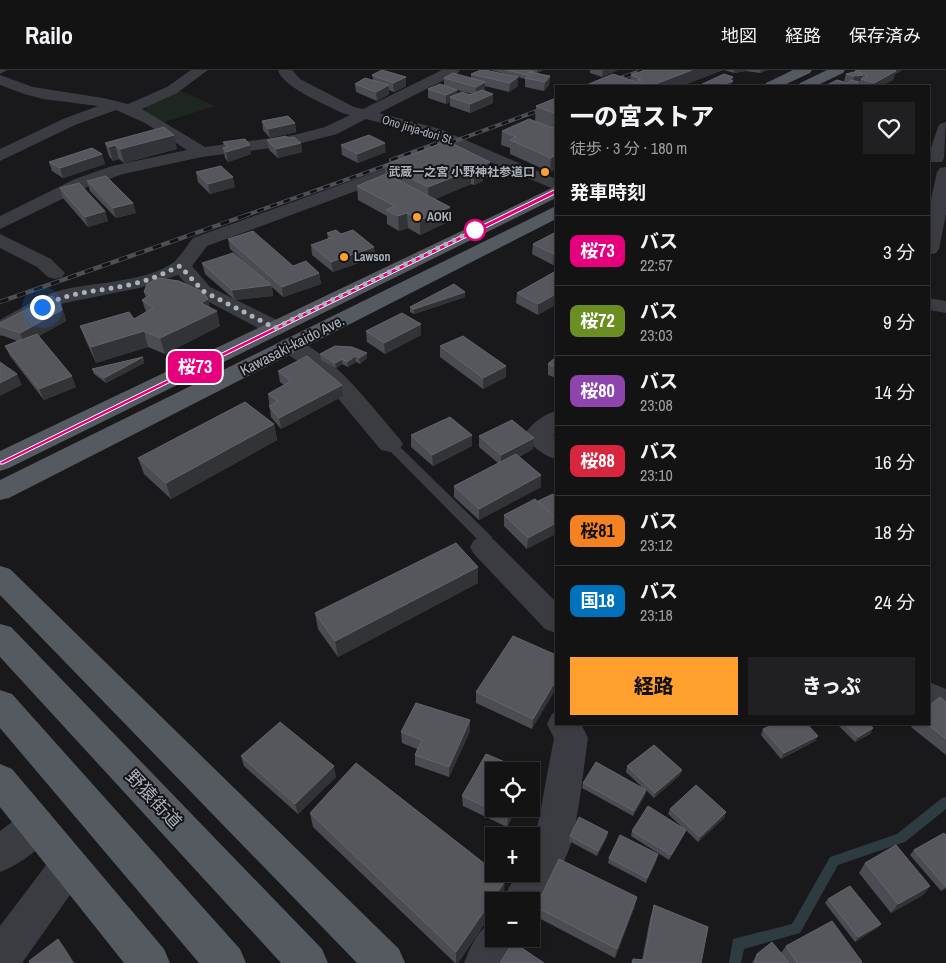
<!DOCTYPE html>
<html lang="ja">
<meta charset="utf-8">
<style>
:root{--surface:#131314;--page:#202022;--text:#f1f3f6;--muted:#9d9ea0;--line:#323234;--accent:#fe9f2e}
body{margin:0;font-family:"Archivo Narrow","Noto Sans JP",sans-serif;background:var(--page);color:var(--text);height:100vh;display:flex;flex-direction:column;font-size:19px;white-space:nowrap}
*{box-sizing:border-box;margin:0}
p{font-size:16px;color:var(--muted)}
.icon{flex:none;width:28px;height:28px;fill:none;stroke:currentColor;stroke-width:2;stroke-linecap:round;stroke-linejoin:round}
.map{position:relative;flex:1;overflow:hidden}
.sheet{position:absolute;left:555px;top:15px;width:375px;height:640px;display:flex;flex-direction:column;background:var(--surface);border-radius:0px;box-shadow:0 1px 4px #0004,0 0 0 1px var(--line)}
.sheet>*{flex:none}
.badge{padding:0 10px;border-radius:8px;font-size:18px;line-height:32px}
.buttons{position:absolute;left:485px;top:692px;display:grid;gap:10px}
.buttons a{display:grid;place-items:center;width:55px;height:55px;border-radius:0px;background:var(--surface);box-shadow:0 1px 4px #0004,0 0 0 1px var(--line);font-size:25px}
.you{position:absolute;width:25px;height:25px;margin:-12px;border:4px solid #fff;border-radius:50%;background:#1a73e8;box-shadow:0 0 0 8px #1a73e833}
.map>.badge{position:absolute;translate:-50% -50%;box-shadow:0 0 0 2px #fff}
h2{padding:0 15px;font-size:19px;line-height:45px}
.round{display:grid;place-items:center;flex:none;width:52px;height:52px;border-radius:0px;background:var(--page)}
.head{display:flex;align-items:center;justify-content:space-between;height:85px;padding:0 15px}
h1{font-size:24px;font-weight:800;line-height:38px}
.action{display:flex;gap:10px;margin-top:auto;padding:10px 15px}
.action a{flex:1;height:58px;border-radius:0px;background:var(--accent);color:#111;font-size:20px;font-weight:800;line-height:58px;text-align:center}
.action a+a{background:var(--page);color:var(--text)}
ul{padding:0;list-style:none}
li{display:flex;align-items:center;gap:15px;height:70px;padding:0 15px;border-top:1px solid var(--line)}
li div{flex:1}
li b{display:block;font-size:19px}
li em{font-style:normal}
li .badge{min-width:55px;font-weight:700;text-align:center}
header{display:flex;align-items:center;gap:30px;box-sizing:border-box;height:70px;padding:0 25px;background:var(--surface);border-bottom:1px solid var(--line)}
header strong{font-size:24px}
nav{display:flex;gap:28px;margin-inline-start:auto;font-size:18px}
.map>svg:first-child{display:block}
</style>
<header>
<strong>Railo</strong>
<nav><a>地図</a><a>経路</a><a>保存済み</a></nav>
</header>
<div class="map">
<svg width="946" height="893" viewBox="0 0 946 893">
<rect width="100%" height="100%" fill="#19191b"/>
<path fill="#1e271f" d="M179,20L215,36L164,52L145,41L149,34Z"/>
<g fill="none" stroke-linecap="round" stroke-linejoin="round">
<path fill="#2e3b41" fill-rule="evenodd" d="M946,727V739L905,772L838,795L800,863L744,879L741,893H729L733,869L792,854L830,787L897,764L942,728Z"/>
<path fill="#3a3c41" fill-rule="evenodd" d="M0,0H7L0,4Z
M390,370L394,371L491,466L493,470L489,481L484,482L479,481L477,477L479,471L386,377L384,374Z"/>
<path fill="#3a3c41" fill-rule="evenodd" d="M191,0H208L177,23L142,39L205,77L294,65L325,57L350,45L342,43C327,35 282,17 278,0H292L300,9L354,37L363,39L442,0H460L458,3L379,43L440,59L556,109V120L464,81L207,176L192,196L210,217L283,253L286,258L283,263L275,265L267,263L196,225L178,205L139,218L60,234L8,264L0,266V250C20,239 40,226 62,220C94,212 148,212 174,192C181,186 187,175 193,168L450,75L428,65L366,49L337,64L294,75L202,87L123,104L87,117L0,159V146L75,109L112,96L187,80L145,53L116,40L75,55L0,91V79L63,49L98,36L43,29L24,24L0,15V5L33,17L103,28L128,34L167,17Z
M946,52L944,88L942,92H930L929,84L938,57L940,54Z
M946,97V144L939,179L936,183L929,185V138L937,102L940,98Z
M0,164L51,189L65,203L62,207L55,209L48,207L37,197L0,178Z
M929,228L946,231V243L929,240Z
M290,268C327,277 374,339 399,368L403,374L399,380L390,382L381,380L321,308L282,280L279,275L282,270Z
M556,341V362L553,365L556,368V389C543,386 532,376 524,365C531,354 544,344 556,341Z
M484,467L494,470L556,532V563L545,559L474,484L470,477L474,470Z
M929,612L946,619V649L929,642Z
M556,642V654H581L588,668C583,702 580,737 572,770C568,785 543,842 531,847V831H504L509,817L519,804H531V778L535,770L554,668L547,654L552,644Z
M37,738L50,743L55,755C46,776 21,794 0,802V761L24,743Z
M69,777L82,782L88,795L82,808L22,893H0V856L56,782Z
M494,851V869H519L507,893H464C470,878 478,858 494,851Z"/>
<path fill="#555960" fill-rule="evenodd" d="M793,0H812L810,3L782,16H764L766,13Z
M827,0H845L843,3L816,16H798L800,13Z
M556,116V128L9,398L0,401V381Z
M556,136V149L9,428L0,430V410Z
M0,496L10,499L399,879L405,893H357L0,525Z
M0,554L11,557L322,879L328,893H281L0,587Z
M0,620L12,624L240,879L246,893H199L0,658Z
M0,694L12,699L164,879L170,893H124L0,737Z"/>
<defs>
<path id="rail-far1" d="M598,16L643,0
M436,78L556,34
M391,90L443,71
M244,146L399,91"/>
<path id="rail" d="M0,232L247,145"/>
</defs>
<use href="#rail-far1" stroke="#4c5056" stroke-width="4"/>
<use href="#rail" stroke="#4c5056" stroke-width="4.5"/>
<use href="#rail-far1" stroke="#141417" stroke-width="2.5" stroke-dasharray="7" stroke-linecap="butt"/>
<use href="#rail" stroke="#141417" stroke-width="3" stroke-dasharray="9" stroke-linecap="butt"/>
</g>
<path fill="#4a4c51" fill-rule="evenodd" d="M491,0H543L537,3L550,6L549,15L544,21L525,17V9L518,7V16L509,22L485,16V21L493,33L470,43L450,36V32L446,34L428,28V19L444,15V8H471V4L518,7ZM457,20L472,24H457Z
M590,0H618L602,7L590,3Z
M723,0L681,16H584L630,10L631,5Z
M724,0H767L760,3L746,1L734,3Z
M857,0H902L895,4L893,10L881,16H858L859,14L858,16H856L844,11L846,4L854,2L855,1Z
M372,5L406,7V16L394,22L389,20V24L377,31L356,22L355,14L373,10Z
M556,28V99L550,102L510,84V78L501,75L502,61L535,51L536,36Z
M262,51L295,53L296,62L270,68L263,60Z
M288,68L301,73L302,82L278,88L269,80L267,70Z
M447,71L490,106L483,109V111L474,115L471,114L435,129L450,137V151L420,165L408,158L399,161L387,154V146L358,130L357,116L385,104V95Z
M223,72L251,84L228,92L225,88L223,78H224Z
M105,73L177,79L124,93L119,89L113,91L109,86Z
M341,75L386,82L358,93L342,85Z
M102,84L105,94L63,108L52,101L49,92Z
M196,102L235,117L210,124L198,112Z
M87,111L133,133L136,143L116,148L90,121Z
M60,118L105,141L108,151L88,157L63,128Z
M556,162V193L553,195L532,184L533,174Z
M327,163L374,177L375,187L333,202L312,185L311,175L328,169Z
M228,169L293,196L319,203L321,214L283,227L272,217L273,226L235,230L205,204L202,193L252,199L230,179Z
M556,201L538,245L516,233L517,223Z
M144,222L208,229L209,237L220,256L165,284L148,277L96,293L86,271L80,256L134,249L146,242L142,230L146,228Z
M465,227L414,244L410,242V237Z
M64,243L66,251L39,266L76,317L44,330L10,286L5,276L17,271L1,265L0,263V253Z
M421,254V265L385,284L367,272L366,261Z
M335,276L367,288L360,294L356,292L348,297L342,294L336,298L321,290L320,284Z
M440,276L506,296V307L483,319L440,287Z
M143,287L144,293L106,313L94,304L92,299Z
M556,287V308L548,305V294Z
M278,301L342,315L343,326L281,359L271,347L268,324L284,315L280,312Z
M274,354L277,370L171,429L144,404L138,388Z
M411,365L472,376L433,396L411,377Z
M479,366L533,379L519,387L541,405V417L479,450L454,427V416L498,393L479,377Z
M538,431L527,479L504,456V445Z
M478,497V513L338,587L318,559L315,543Z
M556,585L532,659L476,633V622Z
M946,632V685L911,657L913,654H929Z
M837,654H868L873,658L870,664L855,672Z
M763,659L818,666L815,671L781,689L761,665Z
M470,661L449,707L415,695V685L417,679L402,673L401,662Z
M241,686L336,707L298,744L244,696Z
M627,696L680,705L654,728L646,720L645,725L633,746L582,718L583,713L644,719L626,702Z
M462,726L516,739L507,757L463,736Z
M670,739L726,742L724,748L698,772L686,760L684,765L669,790L631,766L632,761L683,758L668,744Z
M310,743L504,824L500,831H494V840L458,893H455L313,757Z
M946,765V818L941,821L910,785L914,780Z
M570,766L607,767L597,786L569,771Z
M609,788L657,789L646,813L608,793Z
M865,793L930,816L923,825L891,843L859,803Z
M828,829L881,854L877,858L855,872L825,833Z
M654,835L701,893L642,890L650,849Z
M635,836L615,888L535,846L536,837Z
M786,876L861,893H752L757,884L781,883Z"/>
<path fill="#323337" d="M537,0H543L537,3Z
M603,0H618L602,7Z
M692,0H723L681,16H650Z
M734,0H746V1L734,3Z
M761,0H767L760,3Z
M895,0H902L895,4L893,10L881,16H873L874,13L894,2Z
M863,5L862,9H861L858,16L852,15L854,6Z
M550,6L549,15L544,21L545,12Z
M406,7V16L394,22L393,13Z
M518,7V16L509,22L510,13Z
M733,7L732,16H721L729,9Z
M485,12V21L476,26V17Z
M389,15V24L377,31L376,22Z
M457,20L458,29L450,27V32L446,34V25Z
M493,24V33L470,43V34Z
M295,53L296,62L270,68L268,59Z
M174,65L177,79L124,93L120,79Z
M301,73L302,82L278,88L276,79Z
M385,73L386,82L358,93L357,84Z
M115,75L119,89L113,91L109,77Z
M250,75L251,84L228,92L226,82Z
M102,84L105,94L63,108L60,98Z
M556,85V99L550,102L551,88Z
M490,92V106L483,109V111L474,115V101L481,96Z
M471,100V114L429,132L428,117Z
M233,107L235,117L210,124L208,114Z
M133,133L136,143L116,148L113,138Z
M450,137V151L420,165V150Z
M105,141L108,151L88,157L85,147Z
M407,143L408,158L399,161L398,146Z
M374,177L375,187L333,202L331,192Z
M556,183V193L553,195L554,184Z
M319,203L321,214L283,227L282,217Z
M271,215L273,226L235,230L232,220Z
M465,222V227L414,244V239Z
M556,224V235L538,245V234Z
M208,229L211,244L217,241L220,256L165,284L160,268L201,233Z
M60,233L64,243L66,251L24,274L20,263Z
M421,254V265L385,284L384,273Z
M144,261L148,277L96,293L91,277Z
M367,283V288L360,294L359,288Z
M355,286L356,292L348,297L347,292Z
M143,287L144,293L106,313L104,308Z
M342,289V294L336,298L335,293Z
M506,296V307L483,319V308Z
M17,304L22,315L0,326V313Z
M72,306L76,317L44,330L39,319Z
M342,315L343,326L281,359L279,348Z
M274,354L277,370L171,429L166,413Z
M472,365V376L433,396L432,385Z
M534,368L533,379L501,396V385Z
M541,405V417L479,450V439Z
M556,453V464L527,479L528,468Z
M478,497V513L338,587L335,571Z
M556,610V619L532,659L533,649Z
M470,650V661L449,707V697Z
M746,654H751L745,657Z
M873,658L870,664L855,672L858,667Z
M818,666L815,671L781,689L784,683Z
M334,696L336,707L298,744L295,734Z
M682,700L680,705L654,728L655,723Z
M646,720L645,725L633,746L634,741Z
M512,739H516L507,757L508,747Z
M726,742L724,748L698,772L700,767Z
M686,760L684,765L669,790L671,785Z
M608,762L607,767L597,786L598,781Z
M658,784L657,789L646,813L647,808Z
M505,811L504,824L500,831H494V840L458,893H456V882Z
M930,816L923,825L891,843L898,834Z
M637,827L635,836L615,888L617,879Z
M881,854L877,858L855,872L858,867Z
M58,869L65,878L75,893H73Z"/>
<path fill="#55575d" stroke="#62656c" d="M382,0L406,7L393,13L372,5Z
M481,0H485L518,7L510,13L471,4Z
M507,0H527L534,2H529V4L527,5Z
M645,0H692L650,16L637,10L641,9L631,5Z
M857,0H893L896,1L874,13L861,9L868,5L855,1Z
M529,2L550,6L545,12L525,8L532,4Z
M854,2L863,5L854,6L846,4Z
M453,3L485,12L476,17L444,8Z
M613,4L648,16H584Z
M724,4L733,7L729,9L733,11L721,16H698Z
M365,8L389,15L376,22L355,14Z
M837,10L848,13L851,10L859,12L856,16H825Z
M440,14L457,20L446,25L428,19Z
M482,20L493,24L470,34L450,27L462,22L470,25Z
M556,28V44L536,36Z
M288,46L295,53L268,59L262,51Z
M529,49L553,58L556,57V85L551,88L510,70L516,67L502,61Z
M164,57L174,65L120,79L115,75L109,77L105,73Z
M369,65L385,73L357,84L341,75Z
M286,66L288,68L294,67L301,73L276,79L267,70Z
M245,69L250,75L226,82L223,78L228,77L223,72Z
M447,71L490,92L481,96L484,97L474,101L471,100L428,117L385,95Z
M92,78L102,84L60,98L49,92Z
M221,96L233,107L208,114L196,102Z
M386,104L450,137L420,150L407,143L398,146L386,140L395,136L357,116Z
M106,106L133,133L113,138L87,111Z
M79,113L105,141L85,147L60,118Z
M336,160L341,164L353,160L374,177L331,192L311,175L333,167L327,163Z
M253,161L293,196L306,191L319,203L282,217L228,169Z
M556,162V183L554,184L533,174Z
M233,183L271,215L232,220L202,193Z
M556,201V224L538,234L517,223Z
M158,208L179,211L203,222L208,229L201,233L217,241L160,268L144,261L91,277L80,256L129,242L134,249L153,238L142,230L150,225L144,222L147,214Z
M454,214L465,222L414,239L410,237Z
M52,226L60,233L62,240L20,263L0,256V253Z
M402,243L421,254L384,273L366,261Z
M37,264L72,306L39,319L5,276Z
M463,266L506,296L483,308L440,276Z
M335,276L352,277L367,283L359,288L355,286L347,292L342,289L335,293L320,284Z
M307,286L342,315L279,348L269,336L278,331L268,324L291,311L278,301Z
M143,287L104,308L92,299Z
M556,287V297L548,294Z
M0,292L17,304L0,313Z
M245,332L274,354L166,413L138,388Z
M450,347L472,365L432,385L411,365Z
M512,350L534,368L501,385L479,366Z
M516,384L541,405L479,439L454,416Z
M553,424L556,427V448L538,431Z
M535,429L556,448V453L528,468L504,445Z
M456,473L478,497L335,571L315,543Z
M513,566L556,585V610L533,649L476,622Z
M940,627L946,632V669L927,654H929V636Z
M416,633L470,650L449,697L415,685L422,670L401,662Z
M280,652L334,696L295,734L241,686Z
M774,654H807L818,666L784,683L763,659Z
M845,654H868L873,658L858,667Z
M654,675L682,700L655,723L627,696Z
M486,684L526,701H494V739H512L508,747L462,726Z
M596,692L646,720L634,741L583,713Z
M356,693L494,801V804H497L505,811L456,882L310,743Z
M696,715L726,742L700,767L670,739Z
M648,736L686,760L671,785L632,761Z
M579,747L608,762L598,781L570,766Z
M944,763L946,765V815L945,816L914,780Z
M620,765L658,784L647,808L609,788Z
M896,775L930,816L898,834L865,793Z
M559,789L637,827L617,879L536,837Z
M850,816L881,854L858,867L828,829Z
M654,835L708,857L701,893H632L633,889L644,890Z
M832,851L862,892L860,893H797L786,876Z
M58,869L73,893H30L29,891Z
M513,872L544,893H500Z
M772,872L789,893H755L757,884Z"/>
<path fill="#e6007e" stroke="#fff" d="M556,119L559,120V122L3,394H0V392Z"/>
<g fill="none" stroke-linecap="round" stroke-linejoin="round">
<path stroke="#abb2bc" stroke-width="5" stroke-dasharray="0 9" d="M42,237C70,220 102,222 133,214C150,210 165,203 180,196L203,221L275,258L475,160"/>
</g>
<g fill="#fe9f2e" stroke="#141417" stroke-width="2">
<circle cx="545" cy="102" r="5"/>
<circle cx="417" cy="147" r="5"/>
<circle cx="344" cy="187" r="5"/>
</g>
<circle fill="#fff" stroke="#e6007e" stroke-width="2.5" cx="475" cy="160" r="10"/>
<g text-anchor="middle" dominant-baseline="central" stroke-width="4" stroke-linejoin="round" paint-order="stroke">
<g font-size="12" fill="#abb2bc" stroke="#141417">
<text transform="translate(418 60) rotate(17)">Ono jinja-dori St.</text>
</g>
<g font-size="12" font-weight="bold" fill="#abb2bc" stroke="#141417" text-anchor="start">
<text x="535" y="102" text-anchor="end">武蔵一之宮 小野神社参道口</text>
<text x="427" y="147">AOKI</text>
<text x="354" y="187">Lawson</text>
</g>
<g font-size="15" fill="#abb2bc" stroke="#141417">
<text transform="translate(292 275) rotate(-27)">Kawasaki-kaido Ave.</text>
</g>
<g font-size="18" fill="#abb2bc" stroke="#141417">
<text transform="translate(154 729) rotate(47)">野猿街道</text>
</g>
</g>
</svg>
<div class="buttons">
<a><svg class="icon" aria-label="locate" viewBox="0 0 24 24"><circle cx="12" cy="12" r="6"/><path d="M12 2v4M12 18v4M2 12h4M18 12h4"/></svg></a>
<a>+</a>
<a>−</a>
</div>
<div class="you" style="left:42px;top:237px"></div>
<b class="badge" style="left:195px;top:297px;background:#e6007e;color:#fff">桜73</b>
<section class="sheet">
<div class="head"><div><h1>一の宮ストア</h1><p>徒歩 · 3 分 · 180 m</p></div><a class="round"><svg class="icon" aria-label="heart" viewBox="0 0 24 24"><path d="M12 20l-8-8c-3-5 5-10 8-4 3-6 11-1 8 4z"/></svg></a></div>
<h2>発車時刻</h2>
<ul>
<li><span class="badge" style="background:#e6007e;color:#fff">桜73</span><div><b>バス</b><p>22:57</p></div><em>3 分</em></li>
<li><span class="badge" style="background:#6b8e23;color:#fff">桜72</span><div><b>バス</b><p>23:03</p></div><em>9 分</em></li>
<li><span class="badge" style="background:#8e44ad;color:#fff">桜80</span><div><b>バス</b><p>23:08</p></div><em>14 分</em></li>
<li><span class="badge" style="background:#d7263d;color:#fff">桜88</span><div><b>バス</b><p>23:10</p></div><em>16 分</em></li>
<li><span class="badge" style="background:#f58220;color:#111">桜81</span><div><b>バス</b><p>23:12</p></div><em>18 分</em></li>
<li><span class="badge" style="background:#0072bc;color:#fff">国18</span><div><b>バス</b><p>23:18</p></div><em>24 分</em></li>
</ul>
<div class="action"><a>経路</a><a>きっぷ</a></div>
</section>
</div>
